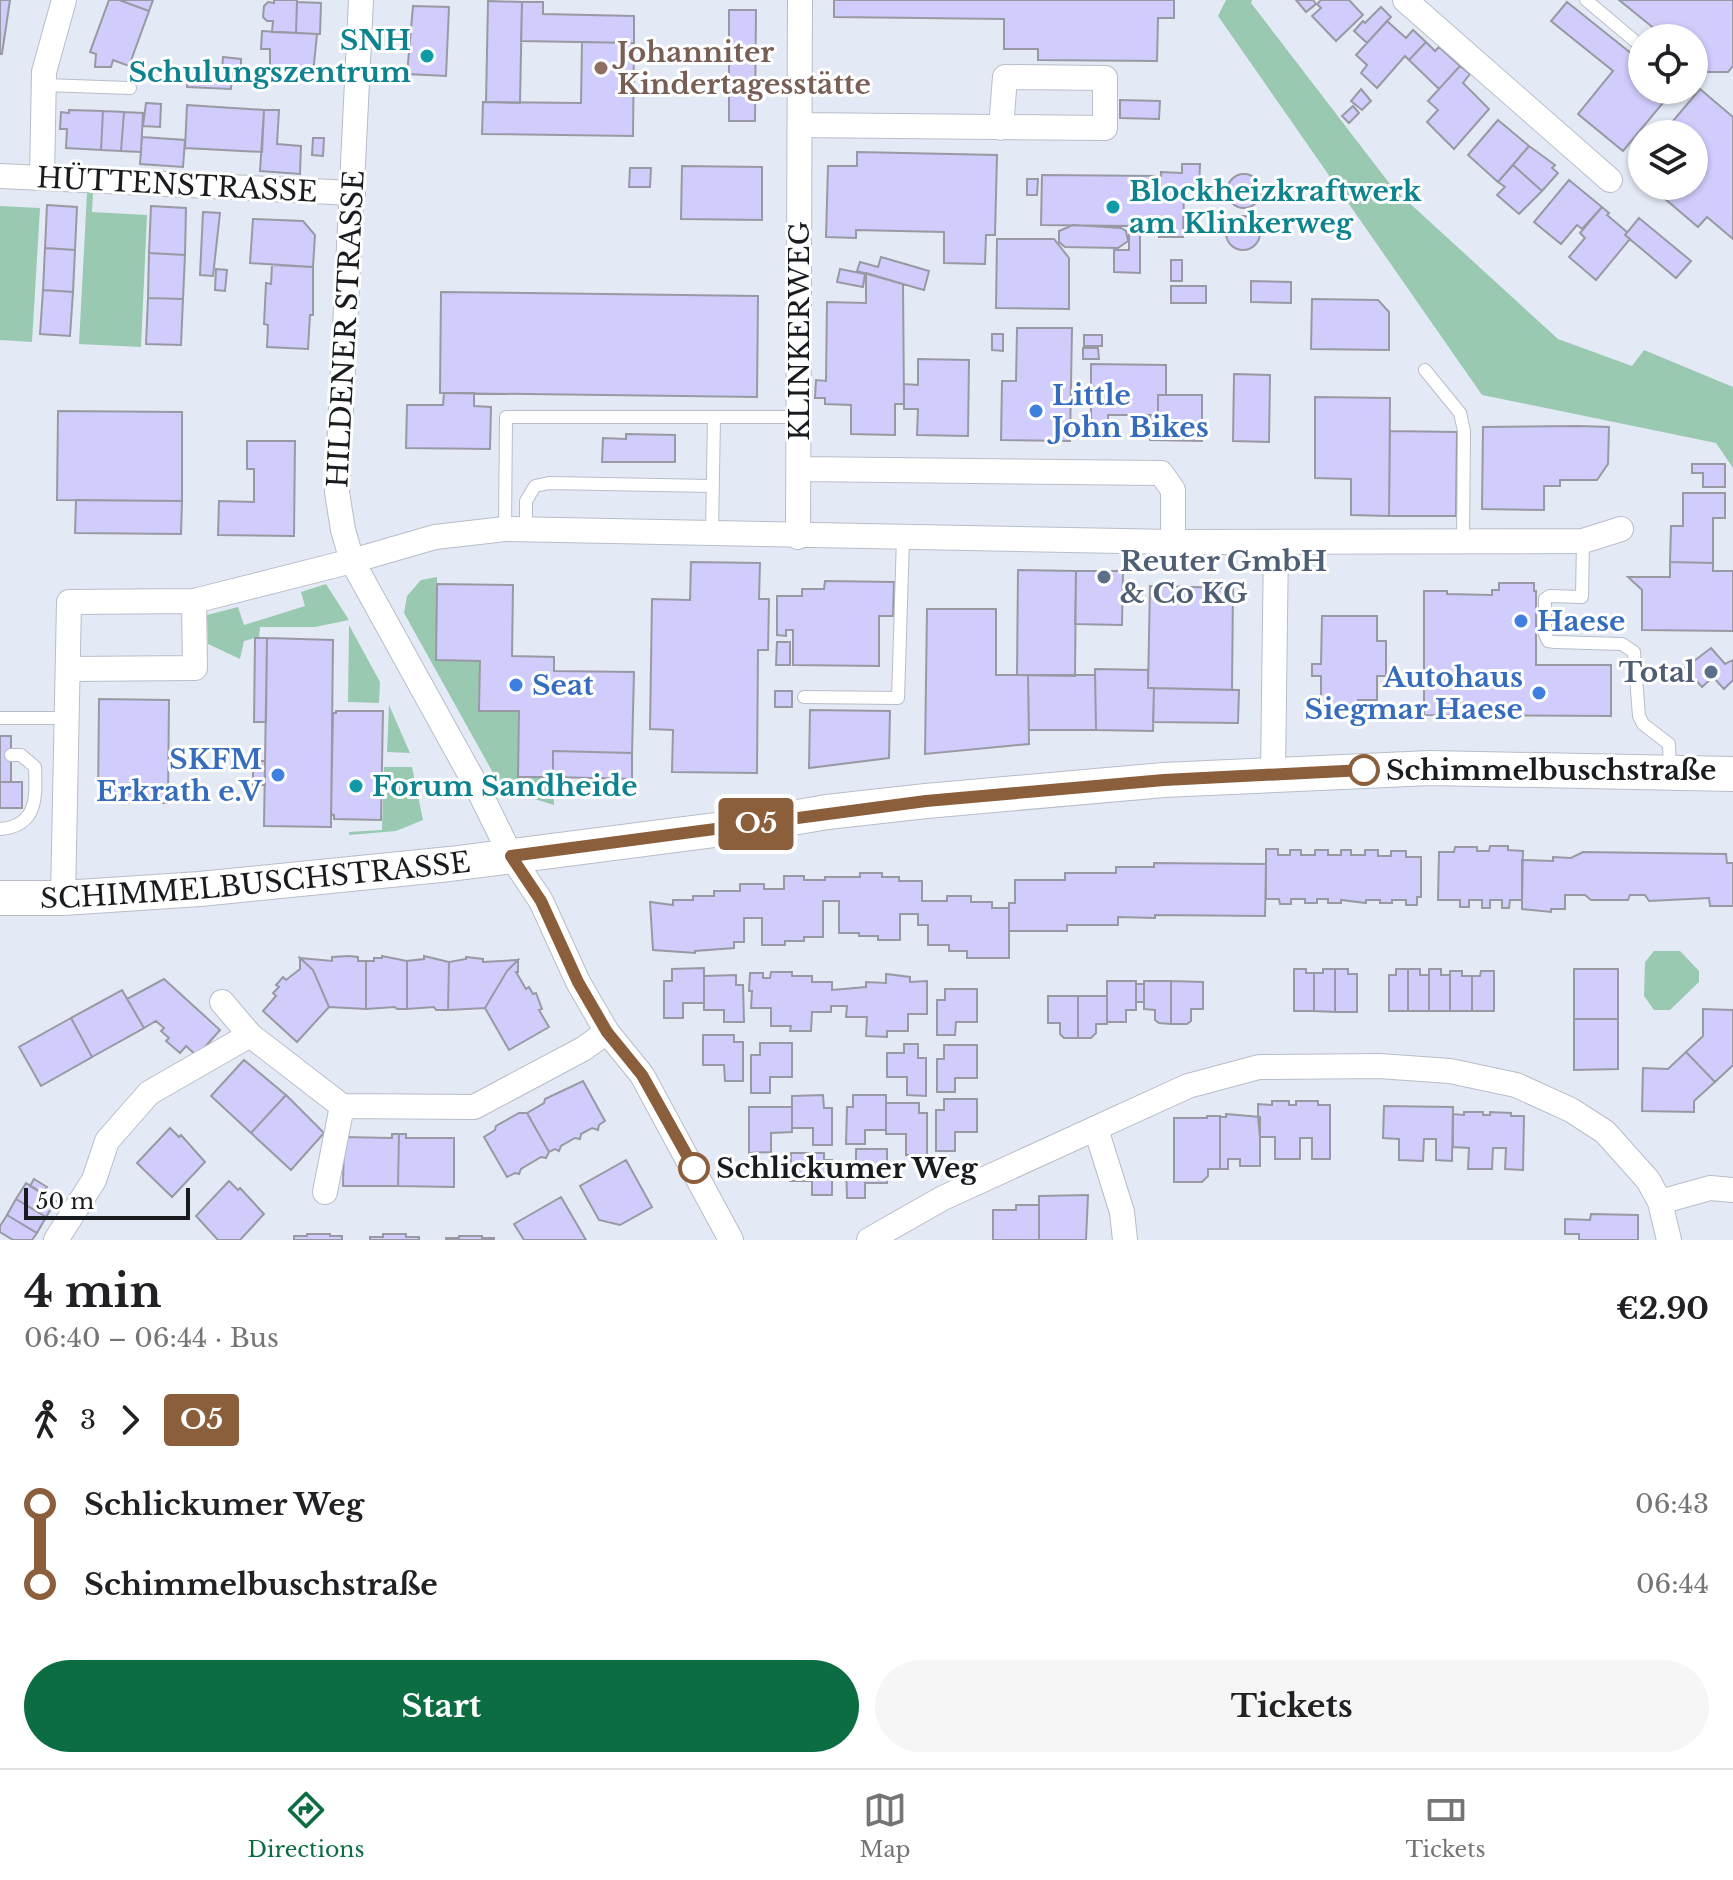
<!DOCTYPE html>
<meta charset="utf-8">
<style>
:root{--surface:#fff;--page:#f6f6f6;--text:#202124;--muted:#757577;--line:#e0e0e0;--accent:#0d6d42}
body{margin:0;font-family:"Libre Baskerville",serif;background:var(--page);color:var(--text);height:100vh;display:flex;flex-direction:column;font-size:30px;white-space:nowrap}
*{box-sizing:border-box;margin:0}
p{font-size:26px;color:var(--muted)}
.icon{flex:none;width:44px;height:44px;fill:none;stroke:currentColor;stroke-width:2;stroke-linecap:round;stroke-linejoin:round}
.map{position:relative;height:1240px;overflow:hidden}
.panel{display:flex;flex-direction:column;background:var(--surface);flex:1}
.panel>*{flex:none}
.badge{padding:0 16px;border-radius:6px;font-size:28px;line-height:52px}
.tools{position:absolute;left:1628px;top:24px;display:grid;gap:16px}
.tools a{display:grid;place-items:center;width:80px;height:80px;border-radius:50%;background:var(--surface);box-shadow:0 2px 6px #0004;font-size:40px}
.scale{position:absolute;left:24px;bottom:20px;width:166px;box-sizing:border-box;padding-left:8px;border:4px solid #191c1f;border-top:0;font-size:22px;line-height:28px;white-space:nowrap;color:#191c1f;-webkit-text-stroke:6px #fff;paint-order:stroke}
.map>.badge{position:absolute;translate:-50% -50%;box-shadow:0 0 0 4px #fff}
.legs{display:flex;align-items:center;gap:12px;height:88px;padding:0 24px;font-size:26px}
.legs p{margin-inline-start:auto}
.overview{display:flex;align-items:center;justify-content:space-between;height:136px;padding:0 24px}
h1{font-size:44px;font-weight:700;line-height:60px}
.primary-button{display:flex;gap:16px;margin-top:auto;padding:16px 24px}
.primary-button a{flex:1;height:92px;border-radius:48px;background:var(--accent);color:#fff;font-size:32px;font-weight:700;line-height:92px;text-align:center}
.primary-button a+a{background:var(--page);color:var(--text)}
ul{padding:0 24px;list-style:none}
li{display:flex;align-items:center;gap:28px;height:80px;font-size:30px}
li i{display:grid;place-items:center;width:12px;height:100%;margin:0 10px;background:currentColor}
li i::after{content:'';width:20px;height:20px;margin:-10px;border:6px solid;border-radius:50%;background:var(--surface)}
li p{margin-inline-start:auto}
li:first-child i{background:linear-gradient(#0000 50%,currentColor 0)}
li:last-child i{background:linear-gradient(currentColor 50%,#0000 0)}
.tab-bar{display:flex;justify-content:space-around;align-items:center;height:112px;border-top:2px solid var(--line);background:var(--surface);font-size:22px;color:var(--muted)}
.tab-bar a{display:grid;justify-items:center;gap:4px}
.tab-bar .current{color:var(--accent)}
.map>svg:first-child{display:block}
</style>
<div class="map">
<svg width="1733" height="1240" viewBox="0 0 1733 1240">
<rect width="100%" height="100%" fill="#e4eaf5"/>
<path fill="#99c9b0" d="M1226,0H1252L1251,3L1393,188L1558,339L1632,366L1644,350L1733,387V468L1716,443L1482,395L1218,16Z
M87,193H93L92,212L147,215L141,347L79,344Z
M0,206L40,208L32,342L0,340Z
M437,577L436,659L480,661L479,710L519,711L518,776L553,777L554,805L502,789L404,613L407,596L421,580Z
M326,584L349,620L315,627H260L259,637L244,641L240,659L208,644L207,615L238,607L244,625L305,606L301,592Z
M349,625L380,682L379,703L348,702Z
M389,705L410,753L387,752Z
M384,767H412L423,820L396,831L349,835V832L382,830Z
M1654,951H1680L1699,971V982L1670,1010H1654L1644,996L1645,962Z"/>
<path fill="#d0ccfc" stroke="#9999a4" stroke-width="2" d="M0,0H10L2,54H0Z
M109,0H119L149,11L129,66L113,60L111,67H95L96,54L90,52Z
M119,0H153L149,11Z
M274,0H297L296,33L272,32L273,21H267L263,17L264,6L268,2L274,3Z
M834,0H1174V18H1158L1157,61L1038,60V49H1004V19L834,17Z
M1296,0H1313L1316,4L1306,12Z
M1321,0H1349L1363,15L1336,41L1312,16L1321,8L1317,4Z
M1619,0H1733V66L1728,72H1708L1694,61V38H1666Z
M488,1L522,2L520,103L486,102Z
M297,2L321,3L320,34L296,33Z
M522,2H543V14L634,16V43L521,41Z
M1567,2L1642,62V90H1665L1667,98L1623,151L1578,114L1613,71L1551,21Z
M413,6L449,7L446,76L407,74Z
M1381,7L1391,17L1367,43L1354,31L1363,21L1365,23Z
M729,10H756L755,121H729Z
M1387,21L1406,38L1413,30L1426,42L1409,60L1405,56L1377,88L1361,73L1367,65L1356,55Z
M262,31L317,34L313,74L270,71V49H261Z
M582,42L634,43L633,136L482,134L483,102L581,103Z
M1426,42L1435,51L1439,47L1460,66L1439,89L1409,60Z
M223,57L241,59V71L222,70Z
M1460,66L1470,74L1463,83L1489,109L1454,149L1427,122L1438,110L1428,101Z
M188,68L232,71L231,89L187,87Z
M1361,89L1371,101L1362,110L1351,101Z
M1700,89L1733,117V239L1707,217L1698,227L1651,187L1694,186V134H1662Z
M1120,100L1160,101L1159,119L1120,118Z
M146,103L161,104L160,127L143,126Z
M187,105L264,110L262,152L185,148Z
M1353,106L1359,113L1349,123L1342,116Z
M69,110L103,111L101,150L66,148L67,129H60L61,112L69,113Z
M264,110H279L277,144L301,146L300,174L260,171Z
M103,111L124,112L121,151L101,150Z
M124,112L143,113L141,152L121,151Z
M1498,120L1529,146L1498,182L1468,155Z
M142,137L185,140L183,167L140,164Z
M313,138H324L323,156L312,155Z
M1529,146L1555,165L1552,168L1558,173L1542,191L1513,165Z
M857,152L997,155L995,235H986L985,264L944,263V232L856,230V238L826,237L828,166H857Z
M1182,164H1200L1199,189H1184L1183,237H1159V226H1140V273L1114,272V250H1129V226L1041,225L1042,175L1161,176V172L1182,173Z
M1513,165L1542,191L1519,214L1497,195L1505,187L1498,182Z
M682,166L762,167V220L681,219Z
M630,168H651L650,187H629Z
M1227 191a17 17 0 1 1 34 0a17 17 0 1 1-34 0Z
M1027,179H1038L1037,195H1027Z
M1569,180L1602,207L1582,229L1577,225L1561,244L1534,222Z
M47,205L77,207L75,250L45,248Z
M151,206L186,208L185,255L149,253Z
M1602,207L1609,213L1607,215L1627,232L1625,235L1630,239L1596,280L1569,257L1585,238L1580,233Z
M203,212L220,213L213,276L200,275Z
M1226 233a17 17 0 1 1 34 0a17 17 0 1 1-34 0Z
M1639,218L1691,261L1676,278L1625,235Z
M253,219L303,221L315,235L313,267L250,263Z
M1073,225L1121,228L1126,231L1128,241L1118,248L1065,247L1059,242V231Z
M997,239H1054L1069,258V309L996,308Z
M45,248L75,250L73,292L43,290Z
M149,253L185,255L183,299L148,298Z
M881,257L929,271L924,290L857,271L860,262L878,267Z
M1171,260H1182V281H1171Z
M272,265L313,267V315H310L308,349L267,347L268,325L264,324L266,283L271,284Z
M216,269L227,270L225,291L215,290Z
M840,269L865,274L863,287L837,282Z
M866,273L903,284L904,404H895V435L851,434V405L825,404V398H815L816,380L826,381L827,302L866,303Z
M1251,281L1291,282V303L1251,302Z
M1171,286H1206V303H1171Z
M43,290L73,292L70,336L40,334Z
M441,292L758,296L757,397L440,393Z
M148,298L183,299L181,345L146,344Z
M1312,299L1378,300L1389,312V350L1311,349Z
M1017,328H1072L1070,441L1001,440L1002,381H1016Z
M992,334H1003V351L992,350Z
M1084,335H1102V346H1084Z
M1083,348H1098L1099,359H1083Z
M918,359L969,360L968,436L917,435L918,409H904V384L918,385Z
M1091,364L1166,365V395H1158V415H1108V423H1091Z
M1234,374L1270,375L1269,442L1233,441Z
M444,393H474V406L491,407L490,449L406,448L407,405H443Z
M1158,395H1202V441L1150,440V415H1158Z
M1315,397L1390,398L1389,516L1351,515V479L1315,478Z
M58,411L182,412V501L57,500Z
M1579,426L1609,427L1608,464L1597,480H1560V486H1544V510L1482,509L1483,427Z
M1390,431L1457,432L1456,516H1389Z
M626,434L675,435V462H602L603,438L626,439Z
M247,441H295L294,536L218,535L219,501L254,502V469H247Z
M1692,464H1725V487H1703V473H1692Z
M1683,493H1725V518H1713V563L1670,562L1671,526H1683Z
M76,500L182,501L181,534L75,533Z
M691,562L760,563L759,599H769L768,650H758L757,773L672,772L673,730L650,729L652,599L690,600Z
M1670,562L1713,563V571H1733V631L1642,630V590L1628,577H1670Z
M1018,570L1076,571L1075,676L1017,675Z
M1076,571H1123L1122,625L1075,624Z
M825,581L894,582L893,616H879V666L793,665V630H786V636L777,635V596H802V589H824Z
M1499,583H1534V591H1536V665H1611V716L1424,715V591H1447V594L1492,595V590H1499Z
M437,584L513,585L512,656L554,657V671L634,672L632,753L553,751V777H518L519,711H479L480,661L436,660Z
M1150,586L1233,588L1232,690L1148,688Z
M927,609H996V675H1028L1029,744L925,754Z
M1322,616H1377V641H1386V676H1377V700H1358V713L1321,712V676H1312V664H1321Z
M255,638H267L266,722H254Z
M267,638L333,640L331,827L264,826Z
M777,642H790V665H776Z
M1711,648L1725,664L1733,660V680L1724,689L1713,677L1702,687L1685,668Z
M1095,669L1148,670V688H1154L1153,731L1096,730Z
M1028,675H1095L1096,730H1029Z
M1154,688L1239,690L1238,723L1153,722Z
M775,691H792V707H775Z
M99,699L169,700L168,803H98Z
M810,710L890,711L889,758L809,768Z
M336,711H383L381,820L334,819V815L331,814L333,713H336Z
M0,736H11V782H0Z
M553,751L632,753V779L553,777Z
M253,761H265V785H253Z
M0,782H22V808H0Z
M1490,846H1508V850L1523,851L1522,900H1510L1509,908H1502V900H1490V908H1482V900H1469V907H1460V900H1438L1439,852H1454L1455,847H1477V851H1489Z
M1266,849H1278V855H1290V850H1301V855H1315V850H1328V855H1341V850H1351V855H1365V850H1378V856H1391V851H1406V857H1421V897H1417V905H1406V900H1392V903H1380V900H1366V903L1341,900V903H1328V899H1317V903H1305V899H1291V904H1280L1279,899H1266Z
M1583,852L1726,854L1727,863H1733V906H1710L1709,898L1649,901L1645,895H1630L1628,900H1591L1585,895H1565V909H1551V912L1522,909V860L1553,861V857L1571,858Z
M1154,863L1266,864L1265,916L1155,915V918L1118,917V925H1067V931H1009V903H1015V880H1065V873H1116V867H1154Z
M860,873H882V877H899V881H922V901H947V896H971V902H992V908H1009V958H967V951H949V945H928V925H918V914H900V940H878V936H859V933H839V901H823V937H804V941H785V945H762V918H744V942H734V948L695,951V953L653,950L650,902L673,905V900H693V896H714V891H740V884H764V889H784V876H804V880H825V877H860Z
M349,956L358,957V961H366V1009L329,1007L313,970L300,958L332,961V957Z
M382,956L407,961V1009H397L395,1007L366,1009V961H374V958H382Z
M424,956L449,962L448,1010H436L434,1007L407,1009V961L424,959Z
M466,957L483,959V962L518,960L507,971L485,1008L448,1010L449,962L466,959Z
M300,958L313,970L329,1007L297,1042L263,1011L276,996L273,993L279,987L276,985L283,977L286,980L300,969Z
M518,960V972H516L526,989L529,987L533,994L536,993L542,1009L539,1010L549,1027L509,1050L485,1008L507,971Z
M704,968V1003H683V1018H664V981H672V969Z
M1294,969H1306V973H1314V1011H1294Z
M1323,969H1335V1012L1314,1011V973H1323Z
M1335,969H1348V974H1357V1012H1335Z
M1396,969H1408V1011H1389V975H1396Z
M1408,969H1420V975H1429V1011H1408Z
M1429,969H1441V975H1450V1011H1429Z
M1574,969H1618V1019H1574Z
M1450,971H1462V976H1472V1011H1450Z
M1481,971H1494V1011H1472V976H1480Z
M771,972H792V976H812V982H832V990L866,987V982L886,983V974L910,977V982L927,981V1014H908V1031H887V1037L866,1036L867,1017H846L847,1006H831V1012H812L811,1031H790L791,1026H771V1008H751L752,991H749L750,973H763V978H770Z
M736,975V985H743L744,1022H724V1010H704V976Z
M164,979L220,1030L197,1056L186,1046L180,1053L166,1041L169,1038L161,1031L164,1028L156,1021L144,1028L127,999Z
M1107,981H1136V1010H1126V1022H1107Z
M1144,981H1171V1024L1159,1023L1155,1020V1010L1144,1009Z
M1171,981L1203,982V1009H1191V1021L1187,1024H1171Z
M1136,984H1144V1002H1136Z
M945,989H977V1022H956L955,1035H937V1000H945Z
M122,990L144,1028L92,1057L71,1018Z
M1048,996H1078V1038H1064L1060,1034V1023H1048Z
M1078,996H1107V1024H1096V1033L1091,1038H1078Z
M1703,1009L1733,1010V1065L1715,1082L1686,1052L1703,1036Z
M71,1018L92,1057L41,1086L19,1047Z
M1574,1019H1618V1069L1574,1070Z
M703,1035H734V1042H743V1081H725L724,1065H703Z
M760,1043H792V1077H770V1093H751V1055H760Z
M904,1044H918V1058H926V1096L907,1095V1077H887V1053H904Z
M944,1045H977V1078H955V1092H937V1059H944Z
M1686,1052L1715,1082L1694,1101V1112L1642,1111L1643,1068L1668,1069Z
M244,1060L286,1095L251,1133L211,1096Z
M583,1081L605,1121L599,1125L598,1130L592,1128L581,1134L580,1139L575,1138L561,1146L559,1151L555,1149L549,1152L527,1113L544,1103L545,1099Z
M286,1095L324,1133L291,1170L251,1133Z
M823,1095L824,1108H832V1145H813V1128H792V1096Z
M853,1095H886V1130H865V1144H846L847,1107H853Z
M944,1099H977V1132H955V1151H936V1110H944Z
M1272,1101H1289V1105H1296V1101H1318V1105H1330V1159H1312V1138H1300V1159H1275V1137H1260L1258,1117V1104L1272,1105Z
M886,1103H919V1113H927V1155H906V1134H886Z
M1384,1106L1453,1107L1452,1161L1436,1160V1139H1424L1423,1161L1399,1160V1139L1383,1138Z
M749,1107H792V1132L771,1133V1152L749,1153Z
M1464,1112H1483V1115H1490V1112L1511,1113V1116H1524L1523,1170L1505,1169L1506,1148H1493L1492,1169H1468L1469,1148L1453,1147V1114L1464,1115Z
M519,1113H527L549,1152L546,1158L541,1157L521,1169L519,1174L515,1173L507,1177L484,1137L495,1130L496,1126Z
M1226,1114L1260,1117V1166H1240V1159H1228V1169H1220V1117H1226Z
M1207,1116H1220V1169H1208V1176L1202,1182H1174V1118H1207Z
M170,1128L179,1137L181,1135L205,1162L172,1197L137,1163Z
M392,1134H399L398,1186H343L344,1137L392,1138Z
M399,1134H406V1138H454V1187L398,1186Z
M856,1149H887V1183H865V1198H847L846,1162H856Z
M791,1153H824V1160H832V1195H812V1181H790Z
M626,1160L652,1207L620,1225L599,1220L580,1186Z
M34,1179L47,1187L43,1194L30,1186Z
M229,1181L238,1190L240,1188L264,1214L240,1240H218L196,1216Z
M26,1183L56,1201L46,1217L16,1199Z
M1088,1195L1086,1240H1039V1196Z
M561,1197L586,1240H524L514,1224Z
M16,1199L46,1217L37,1233L7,1215Z
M1016,1205H1039V1240H993V1210H1016Z
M1591,1214L1638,1215V1240H1579V1234H1565V1219L1590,1220Z
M7,1215L37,1233L32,1240H13L0,1232V1226Z
M307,1234H330V1236H342V1240H294V1236H307Z
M383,1234H406V1237H419V1240H370V1237H383Z
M459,1236H482V1238H494V1240H446V1238H459Z"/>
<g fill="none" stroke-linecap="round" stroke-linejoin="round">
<defs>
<path id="lane" d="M1586,0L1642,47
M44,85L130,88
M1425,370L1460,413L1464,431L1463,541
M505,529L506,417H798
M526,529V501L535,486L549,483L712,486
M712,534L714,417
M1583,541L1582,597L1550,596L1545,599V634L1548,641L1555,642L1622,644L1634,652L1639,716L1643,724L1669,744L1670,772
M804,697L898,698L903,538
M0,718H68
M0,829C38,826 36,797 35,767L21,755H11"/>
<path id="street" d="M361,0L337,492L343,530L352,561L478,789L511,856L541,901L578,982L607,1032L642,1075L731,1240
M1405,0L1610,180
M800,125L1105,128V78L1005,77L1001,128
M0,176L353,193
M42,178L44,72L64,0
M799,469L1161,473L1173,490V542
M798,537L800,0
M69,669L195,668L194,601
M1273,774L1276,543
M63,898L69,602L194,601L352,561L435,537L505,529L1173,542L1583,541L1621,529
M222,1002L250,1035
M1096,1129L1122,1212L1125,1240
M325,1192L342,1106
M1660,1202L1710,1188L1733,1190
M56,1240L94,1180L107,1141L149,1093L250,1035L342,1106L474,1107L583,1049L607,1032
M869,1240L943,1198L1188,1086L1259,1067L1379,1066L1450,1071L1516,1085L1571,1110L1605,1132L1648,1180L1660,1202L1669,1240"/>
<g id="secondary">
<path id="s1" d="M0,898H63L200,889L450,864L746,826L827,812L926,801L1164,780L1430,768L1733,774"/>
</g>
</defs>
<use href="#lane" stroke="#b7bec8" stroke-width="14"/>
<use href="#street" stroke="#b7bec8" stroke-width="26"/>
<use href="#secondary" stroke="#b7bec8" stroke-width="36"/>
<use href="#lane" stroke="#fff" stroke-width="12"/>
<use href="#street" stroke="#fff" stroke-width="24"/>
<use href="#secondary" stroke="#fff" stroke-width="34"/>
</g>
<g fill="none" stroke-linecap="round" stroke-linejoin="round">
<defs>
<path id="line-1" d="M694,1168L642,1075L607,1032L578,982L541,901L511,856L926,801L1164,780L1364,770"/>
</defs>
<use href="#line-1" stroke="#fff" stroke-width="18"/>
<use href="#line-1" stroke="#8b5e3c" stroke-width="12"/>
</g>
<g fill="#0f9aa8" stroke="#fff" stroke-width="3">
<circle cx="427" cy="56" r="8"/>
<circle cx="1113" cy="207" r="8"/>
<circle cx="356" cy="786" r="8"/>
</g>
<circle fill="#8d6e63" stroke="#fff" stroke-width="3" cx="601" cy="68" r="8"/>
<g fill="#3f7fe0" stroke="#fff" stroke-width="3">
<circle cx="1036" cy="411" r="8"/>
<circle cx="1521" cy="621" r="8"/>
<circle cx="516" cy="685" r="8"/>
<circle cx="1539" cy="693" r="8"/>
<circle cx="278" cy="775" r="8"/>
</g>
<g fill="#5c6f8a" stroke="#fff" stroke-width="3">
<circle cx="1104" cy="577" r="8"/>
<circle cx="1711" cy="672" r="8"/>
</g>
<g fill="#fff" stroke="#8b5e3c" stroke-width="4">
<circle cx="1364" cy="770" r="14"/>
<circle cx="694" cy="1168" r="14"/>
</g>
<g text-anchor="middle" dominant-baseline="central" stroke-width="6" stroke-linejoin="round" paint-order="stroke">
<g font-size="28" font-weight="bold" fill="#0d838f" stroke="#fff" text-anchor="start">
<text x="411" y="40" text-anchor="end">SNH<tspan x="411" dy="32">Schulungszentrum</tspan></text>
<text x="1129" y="191">Blockheizkraftwerk<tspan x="1129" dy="32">am Klinkerweg</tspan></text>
<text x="372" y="786">Forum Sandheide</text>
</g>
<g font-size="28" font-weight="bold" fill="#785e54" stroke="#fff" text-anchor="start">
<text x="617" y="52">Johanniter<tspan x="617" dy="32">Kindertagesstätte</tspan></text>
</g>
<g font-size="28" fill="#191c1f" stroke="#fff">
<text transform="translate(177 185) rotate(3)">HÜTTENSTRASSE</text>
<text transform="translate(346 329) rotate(-87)">HILDENER STRASSE</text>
<text transform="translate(799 331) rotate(-90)">KLINKERWEG</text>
<text stroke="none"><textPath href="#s1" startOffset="256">SCHIMMELBUSCHSTRASSE</textPath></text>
</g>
<g font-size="28" font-weight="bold" fill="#366cbe" stroke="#fff" text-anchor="start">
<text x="1052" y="395">Little<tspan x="1052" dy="32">John Bikes</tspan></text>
<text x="1537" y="621">Haese</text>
<text x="1523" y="677" text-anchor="end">Autohaus<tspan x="1523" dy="32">Siegmar Haese</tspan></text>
<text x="532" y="685">Seat</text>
<text x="262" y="759" text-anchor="end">SKFM<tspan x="262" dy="32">Erkrath e.V</tspan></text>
</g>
<g font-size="28" font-weight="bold" fill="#4e5e75" stroke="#fff" text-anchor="start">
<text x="1120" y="561">Reuter GmbH<tspan x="1120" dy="32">&amp; Co KG</tspan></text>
<text x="1695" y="672" text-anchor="end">Total</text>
</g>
<g font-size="28" font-weight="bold" fill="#191c1f" stroke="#fff" text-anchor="start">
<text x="1386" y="770">Schimmelbuschstraße</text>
<text x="716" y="1168">Schlickumer Weg</text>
</g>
</g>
</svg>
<div class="tools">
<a><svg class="icon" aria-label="locate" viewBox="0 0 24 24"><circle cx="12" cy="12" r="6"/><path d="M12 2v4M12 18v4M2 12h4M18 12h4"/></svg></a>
<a><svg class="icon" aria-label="layers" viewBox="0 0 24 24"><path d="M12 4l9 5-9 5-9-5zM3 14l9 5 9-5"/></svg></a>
</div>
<div class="scale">50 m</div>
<b class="badge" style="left:756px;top:824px;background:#8b5e3c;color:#fff">O5</b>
</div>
<section class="panel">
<div class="overview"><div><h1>4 min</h1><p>06:40 – 06:44 · Bus</p></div><b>€2.90</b></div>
<div class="legs"><svg class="icon" aria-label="walk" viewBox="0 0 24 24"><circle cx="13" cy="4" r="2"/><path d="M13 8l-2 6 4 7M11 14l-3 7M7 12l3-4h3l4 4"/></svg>3<svg class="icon" aria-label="forward" viewBox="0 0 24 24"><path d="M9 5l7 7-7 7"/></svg><b class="badge" style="background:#8b5e3c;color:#fff">O5</b></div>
<ul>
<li><i style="color:#8b5e3c"></i><b>Schlickumer Weg</b><p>06:43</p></li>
<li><i style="color:#8b5e3c"></i><b>Schimmelbuschstraße</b><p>06:44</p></li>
</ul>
<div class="primary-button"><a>Start</a><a>Tickets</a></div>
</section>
<nav class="tab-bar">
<a class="current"><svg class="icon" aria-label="directions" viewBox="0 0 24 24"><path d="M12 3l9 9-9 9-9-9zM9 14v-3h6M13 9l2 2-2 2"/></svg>Directions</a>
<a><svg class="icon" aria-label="map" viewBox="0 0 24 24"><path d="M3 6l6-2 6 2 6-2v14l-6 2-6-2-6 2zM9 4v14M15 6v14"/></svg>Map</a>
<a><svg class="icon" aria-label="tickets" viewBox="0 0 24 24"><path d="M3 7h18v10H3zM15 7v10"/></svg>Tickets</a>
</nav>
